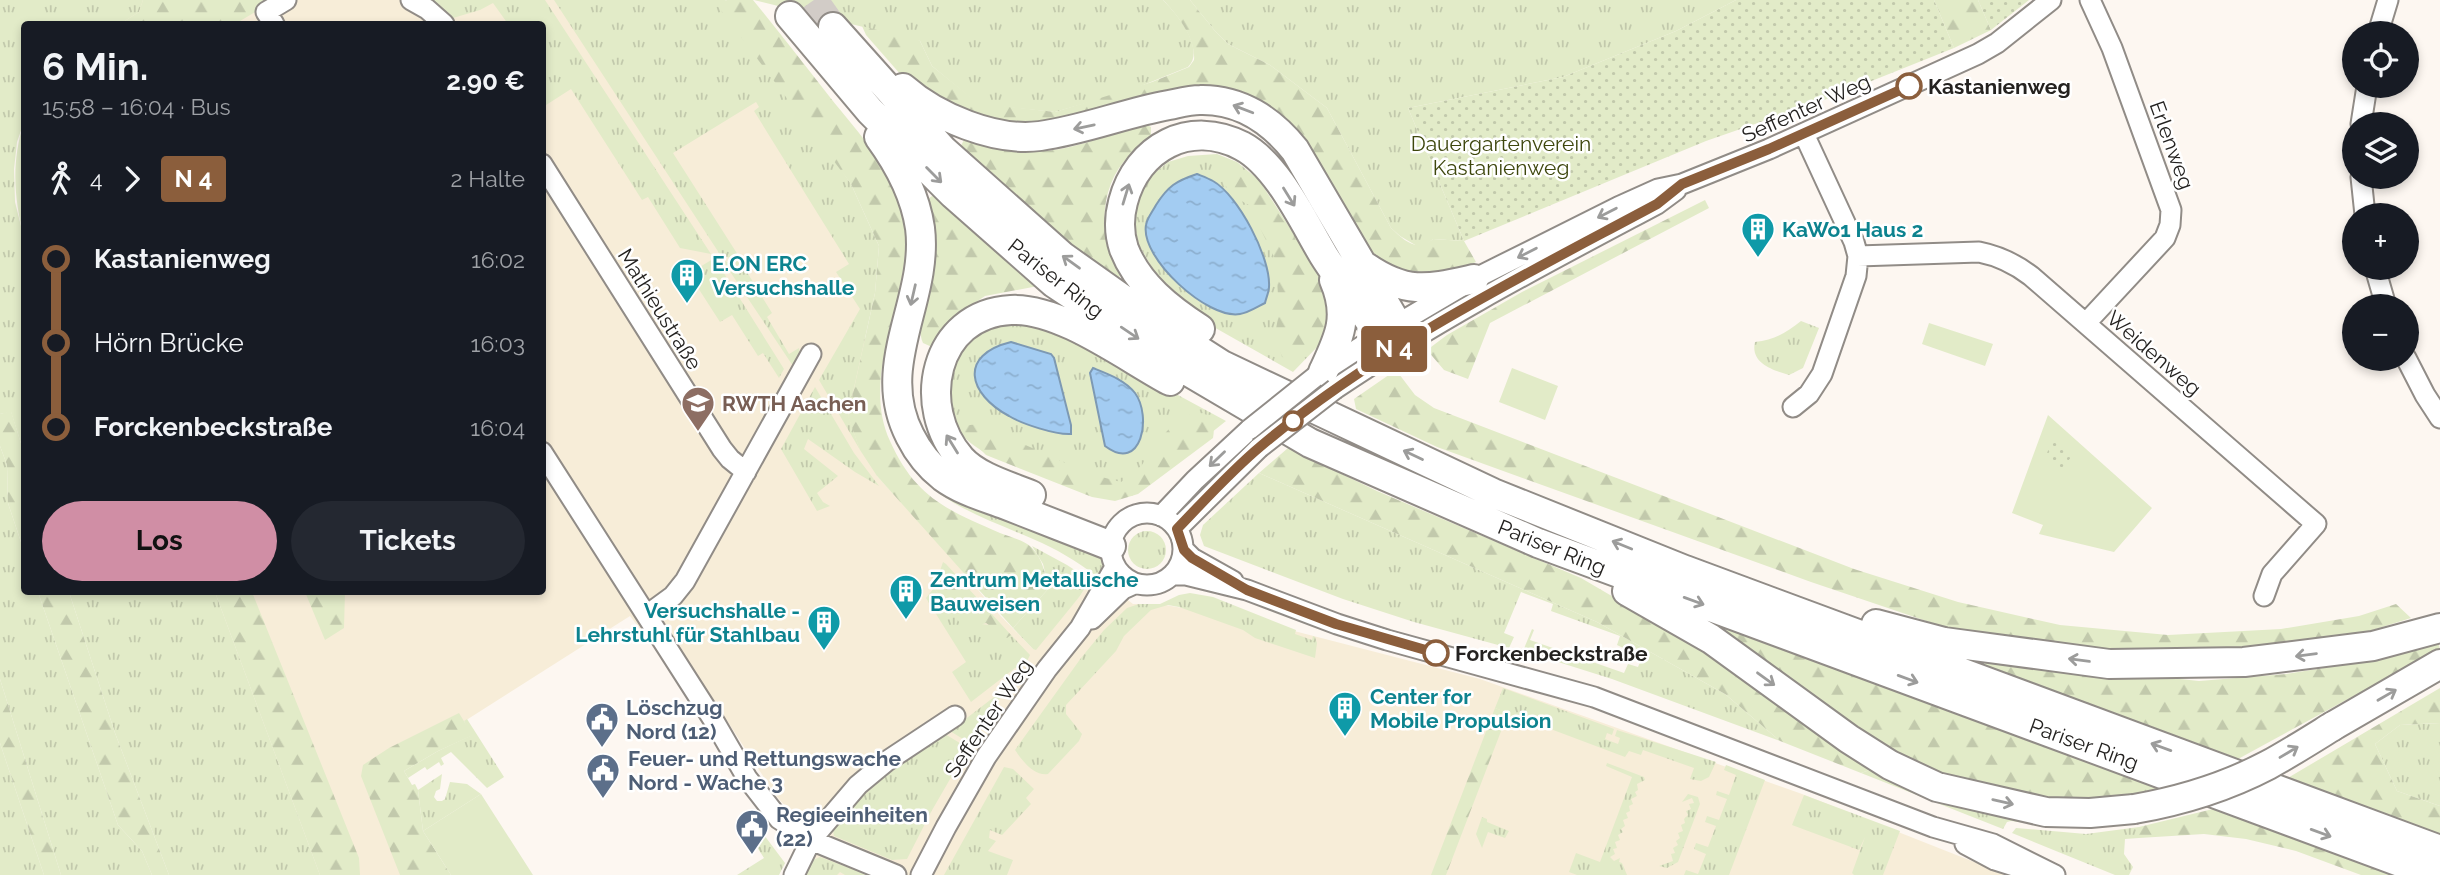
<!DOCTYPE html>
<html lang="de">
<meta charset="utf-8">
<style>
:root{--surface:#171b24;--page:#242831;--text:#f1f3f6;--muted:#9ea1a6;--accent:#d08ea5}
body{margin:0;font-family:Raleway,sans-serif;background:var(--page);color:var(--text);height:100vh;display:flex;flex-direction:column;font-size:26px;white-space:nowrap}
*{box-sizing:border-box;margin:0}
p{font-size:23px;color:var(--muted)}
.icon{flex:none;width:38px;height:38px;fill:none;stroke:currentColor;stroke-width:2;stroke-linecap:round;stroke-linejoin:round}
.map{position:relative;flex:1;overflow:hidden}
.sheet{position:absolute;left:21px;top:21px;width:525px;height:574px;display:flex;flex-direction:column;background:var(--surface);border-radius:7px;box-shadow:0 4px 10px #0003}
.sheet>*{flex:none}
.badge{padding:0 14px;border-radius:5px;font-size:24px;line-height:46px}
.buttons{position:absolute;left:2342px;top:21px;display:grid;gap:14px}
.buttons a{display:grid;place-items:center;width:77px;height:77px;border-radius:50%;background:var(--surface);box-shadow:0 4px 10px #0003;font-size:35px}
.map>.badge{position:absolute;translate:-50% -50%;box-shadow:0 0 0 4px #fff}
.legs{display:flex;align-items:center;gap:10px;height:77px;padding:0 21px;font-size:23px}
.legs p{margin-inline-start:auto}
.overview{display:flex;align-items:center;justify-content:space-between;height:119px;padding:0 21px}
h1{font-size:38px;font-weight:700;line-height:52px}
.primary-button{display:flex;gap:14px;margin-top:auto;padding:14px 21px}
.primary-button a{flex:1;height:80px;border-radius:42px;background:var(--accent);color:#111;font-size:28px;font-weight:700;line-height:80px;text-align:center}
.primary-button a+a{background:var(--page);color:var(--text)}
ul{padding:0 21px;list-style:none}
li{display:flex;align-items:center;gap:24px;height:84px;font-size:26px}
li i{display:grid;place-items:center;width:10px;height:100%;margin:0 9px;background:currentColor}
li i::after{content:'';width:18px;height:18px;margin:-9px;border:5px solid;border-radius:50%;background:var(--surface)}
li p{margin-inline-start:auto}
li:first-child i{background:linear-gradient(#0000 50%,currentColor 0)}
li:last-child i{background:linear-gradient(currentColor 50%,#0000 0)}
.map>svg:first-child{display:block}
</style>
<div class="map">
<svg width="2440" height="875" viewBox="0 0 2440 875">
<defs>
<pattern id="grass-tufts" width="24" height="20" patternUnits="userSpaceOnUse" patternTransform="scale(1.75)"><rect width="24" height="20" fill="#e2ebc8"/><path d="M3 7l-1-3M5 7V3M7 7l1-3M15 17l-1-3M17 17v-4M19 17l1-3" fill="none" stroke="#c2c9ac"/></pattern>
<pattern id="forest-firs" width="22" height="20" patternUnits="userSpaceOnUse" patternTransform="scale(1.75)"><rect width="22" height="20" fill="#e2ebc8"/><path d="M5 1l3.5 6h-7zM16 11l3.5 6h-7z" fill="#c2c9ac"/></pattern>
<pattern id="garden-dots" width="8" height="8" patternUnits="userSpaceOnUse" patternTransform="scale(1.75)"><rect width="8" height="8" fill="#e2ebc8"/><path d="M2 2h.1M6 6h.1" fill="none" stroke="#c2c9ac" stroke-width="1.8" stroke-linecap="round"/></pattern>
<pattern id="water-ripples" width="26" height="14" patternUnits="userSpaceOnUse" patternTransform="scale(1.75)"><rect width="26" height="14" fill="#a3ccf2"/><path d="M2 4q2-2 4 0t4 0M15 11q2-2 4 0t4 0" fill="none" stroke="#8cafcf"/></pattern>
</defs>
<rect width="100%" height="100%" fill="#fdf7f1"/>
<path fill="#f7edd8" d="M143,0H671L851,184L877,476L951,557L993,608L1033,649L1080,596L1094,574L1133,604H1160L1255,621L1480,679L1802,794L2007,875H804L815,859L801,818L791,812L776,796L675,641L658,652L630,616L380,775L422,875H320L215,592H542V24H120Z"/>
<path fill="url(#grass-tufts)" d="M0,0H143L139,12L120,24H24V122L17,142L14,169L15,202L24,238V453L11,412L0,414Z
M433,0H545L711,254L680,248L648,197L642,200L571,89L543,107L542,24H508L493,3L480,10L453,18Z
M554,0H727L725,1L851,184L879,246L875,293L848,415L860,450L819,380L860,309L836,272L849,264L754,111L759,107L756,102L673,153L738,255L732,258L721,256Z
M754,0H1163C1177,14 1206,49 1188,67L1131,90L1055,112L978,104L932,66L920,41Z
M1190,0H1736L1676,31L1563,77L1408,108L1464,241L1433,239L1426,245L1417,246L1400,236L1391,228L1327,108L1270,65L1228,44L1215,31Z
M1217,154L1237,162L1259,180L1324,281L1333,318L1323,341L1293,372L1212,326L1155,273L1139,245L1133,219L1138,198L1150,177L1168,162L1188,156Z
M713,259H715L784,369L779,378L763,353L758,356L732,315L720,322L691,277L695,274L693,271Z
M739,259L772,313L767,317L789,354L799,348L800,355L793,366L723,261L732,263Z
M1801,321L1819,328L1803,368L1789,375C1772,370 1750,363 1755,342C1774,340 1786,333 1801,321Z
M1009,322L1041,325L1091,348L1226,421L1132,496L987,454C974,446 963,439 955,425C937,395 951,346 983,330C990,326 1000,325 1009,322Z
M815,387L854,453L879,486L855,472L808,439L804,449L838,476L817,493L823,502L830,506L817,511L781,449Z
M888,409L903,437L1103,553L1106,566L1102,580C1083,566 1064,553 1042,543C971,511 904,497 888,409Z
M0,446L7,465L8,503L24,551V592H38L118,825L142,851L152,875H61L0,679Z
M1259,473L1597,622L1725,694L1780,741L1612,679L1523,651L1532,629L1534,630L1530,640L1624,673L1628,664L1638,667L1642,657L1617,645L1620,636L1551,611L1553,604L1521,592L1504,633L1514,637L1509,648L1414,622L1343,599L1204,546L1200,535L1203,525Z
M1128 550a19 19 0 1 1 38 0a19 19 0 1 1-38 0Z
M1032,546L1067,565L1090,580L1080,596L1036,650L1033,649L1013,628L1049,588L1043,564Z
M934,588L945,603L981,624L990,625L1007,637L1011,635L1030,655L1025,665L1015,668L971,702L952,672L966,662L926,598Z
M69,592H215L320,875H169L115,733Z
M1190,593L1213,597L1296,630L1295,634L1312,640L1313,636L1315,637L1317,643L1315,658L1255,638L1243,630L1179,607L1168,605L1151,610L1124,636L1116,651L1066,705V714L1082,734L1079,741L1048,774C1033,776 1023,761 1015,750L1081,658L1104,630L1127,608L1139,604H1160L1179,595Z
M1007,687L971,744L950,731Z
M1503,688L1614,729L1612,735L1607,733L1605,739L1618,744L1620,738L1615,736L1617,730L1716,762L1709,777L1701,781L1690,779L1694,768L1643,750L1641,755L1629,751L1625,757L1524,719L1511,722L1503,729L1501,728L1508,713L1495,708Z
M467,719L504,777L487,788L451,752L441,758L444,764L441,766L439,762L427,770L425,767L408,778L404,771L438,751L470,736L464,721Z
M2440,723V806L2397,791L2375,744L2400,725Z
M945,734L968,748L931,812L907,859L892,860L834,836L833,830C864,789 903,762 945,734Z
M0,743L44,875H0Z
M1607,763L1644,777L1645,780L1637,784L1638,790L1635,792L1637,796L1631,799L1633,804L1629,806L1630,811L1626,813L1628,818L1623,820L1625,826L1621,829L1623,832L1618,835L1620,840L1615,842L1617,848L1613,849L1615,854L1610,857L1614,861L1620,858L1619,862L1622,863L1627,875H1577L1569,872L1576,853L1600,862L1632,777L1606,766Z
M1726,765L1765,780L1729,875H1684L1686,870L1698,874L1706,854L1694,849L1696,843L1708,847L1716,826L1705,822L1707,816L1719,820L1727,799L1716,795L1717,791L1729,795L1736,775L1724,770Z
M1004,767L1013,769L1034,789L1026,798L1031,804L1002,835L990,830L989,838L996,841L988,851L1013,860L1007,875H944Z
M1873,769L1955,804L2042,825L2011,821L2007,822L2003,829L1861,773Z
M442,774L440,789L436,791L434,797L437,801H442L445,799L450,782L467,784L481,794L423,831L418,790Z
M1688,794L1698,797L1700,804L1678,862L1667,868L1659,866L1673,861L1671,854L1675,853L1673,848L1678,845L1676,841L1680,838L1678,833L1683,831L1681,825L1685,823L1684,819L1688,815L1686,811L1691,809L1689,804L1694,803L1692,798L1682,802Z
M1804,795L1900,831L1883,875H1854L1852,873L1865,837L1859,850L1792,825Z
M1482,817L1487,819V822L1509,831L1505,838L1488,832L1482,848L1476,834Z
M2139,827V838L2125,839L2124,854L2133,867L2129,875H2115L2012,833L2016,828L2086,834Z
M761,831L785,863L779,875H737L764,858L748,833Z
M820,857L823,858L868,875H845L840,872L837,875H804L813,860Z"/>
<path fill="url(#forest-firs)" d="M143,0H275L235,24H120L139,12Z
M727,0H753C779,32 804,64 829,96C859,134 897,172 904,222C915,295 858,371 890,441C915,497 947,510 1000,533C1010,537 1027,541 1033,549C1043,560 1045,574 1049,588L1013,628L877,476L860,450L848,416L875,293L879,246L851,184L717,5Z
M1163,0H1190L1215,31L1228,44L1270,65L1327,108L1391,228C1404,240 1416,253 1433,239L1464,241L1476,262L1438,277L1379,267L1265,109L1030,126L982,123L908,83L866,35L862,26L881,31L902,30L920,41L932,66L978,103L1055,112L1152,82L1189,67L1194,60C1196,39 1177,14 1163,0Z
M1934,0H1978L1991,30L1954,48Z
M24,122V238C14,197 11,163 24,122Z
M1141,122L1151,127V139C1144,144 1136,149 1130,155C1106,178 1099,215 1109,246C1112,254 1118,262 1123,269L1118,280L1001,189L959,149L964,140L972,136C994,142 1019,151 1041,151C1075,150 1110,134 1141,122Z
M1239,169C1246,174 1254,180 1259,187C1277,210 1335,292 1330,319C1327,339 1312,350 1298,361L1282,357L1275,334L1279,313L1276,261L1249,205L1236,198L1224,184L1222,171Z
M932,196L939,197L1038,286L985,296L954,317L936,345L932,347L923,343C913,321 933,283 934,258C935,241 924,211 928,199Z
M1705,200L1709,208L1490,323L1468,379L1444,370L1427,350L1447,335L1522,292Z
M1396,370L1415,395L1434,408L1854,569L1958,602L2060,625L2168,635L2281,629L2359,616L2396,604L2411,618L2363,633L2246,650L2112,651L1947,628L1811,582L1437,447L1356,409L1354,399Z
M11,411L24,453V551L8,503L7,465L0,446V414Z
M1203,413C1214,419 1215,426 1213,438L1138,494L1115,501L1092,497L986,455L960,429L961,426L979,424L1090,474L1121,482L1140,468L1156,443L1181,416Z
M1288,448L1377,491L1581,578L1733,667L1873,769L1861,773L1780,741L1725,694L1597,622L1259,473Z
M943,562L946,564L1011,635L1007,638L986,623L965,630L934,588Z
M38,592H69L115,733L169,875H152L142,851L118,825Z
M215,592H252L359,858L360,875H320Z
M305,592H345L344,628L325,640Z
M1672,603L2171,789L2133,800L2046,803L1943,778L1841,721Z
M2438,642L2440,649L2238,759L1956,655L2199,681L2286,674L2367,661Z
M0,679L61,875H44L0,743Z
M2440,688V723L2400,725L2375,744L2397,791L2440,806V837L2286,779Z
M1495,708L1508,713L1446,875H1431Z
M459,713L470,731L471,736L438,751L404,771L412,785L415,784L418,790L423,831L451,875H400L361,776L363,765L389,748Z
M2213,809L2395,875H2361L2296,851L2246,839L2204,834L2139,838V827Z"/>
<path fill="#e2ebc8" d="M1929,323L1993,344L1985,366L1922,344Z
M1512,368L1558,386L1545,420L1499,402Z
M2048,415L2152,508L2114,552L2039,534L2043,525L2012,513Z
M481,794L533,875H451L423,831Z"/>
<path fill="url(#garden-dots)" d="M1736,0H1934L1954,48L1824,100L1706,141L1464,241L1408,108L1563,77L1676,31Z
M1978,0H2029L1991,30Z
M2053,437L2073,455L2061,469L2046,456Z"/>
<path fill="url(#water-ripples)" stroke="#7d99b3" stroke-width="2" d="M1197,174C1202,176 1208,178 1213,181C1238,195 1271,258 1269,287C1269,292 1266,298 1265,303C1257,307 1248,313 1240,314C1208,320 1140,258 1146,225C1147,218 1153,211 1156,205C1168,186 1176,181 1197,174Z
M1011,342L1051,354L1054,358L1071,425V434C1056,435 1022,424 1009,416C968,394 958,355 1011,342Z
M1093,368C1108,374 1125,380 1135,393C1152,416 1142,474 1105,446L1090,373Z"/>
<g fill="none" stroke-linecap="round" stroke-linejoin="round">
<path stroke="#d2ccc7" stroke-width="28" stroke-dasharray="28 14" stroke-linecap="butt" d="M814,0L833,27"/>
<defs>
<path id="minor" d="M411,0L427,9L444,24
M274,24L266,12L286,0
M2378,33L2388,0
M2361,124L2367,86
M542,164L722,449L730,459L746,472
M2361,177L2365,215
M1858,256L1979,252C1999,256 2014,263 2031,276L2316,524L2272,574L2264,596
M2375,268L2386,306
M2086,323L2165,238L2170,225L2171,210L2112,48L2090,0
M2406,358L2425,395L2440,418
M1324,371L1379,335L1474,279L1618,207L1658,189L1682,184L1769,149L1978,54L1997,43L2051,0
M1335,389C1438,319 1548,262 1657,204L1676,190
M1793,407L1809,394L1822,374L1856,276L1858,256L1854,242L1804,134
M542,452L714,721L747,778L779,819L811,840L896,875
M1111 549a36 36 0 1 1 72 0a36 36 0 1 1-72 0Z
M1161,516L1195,480L1250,429
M1177,529L1259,448
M1184,550L1192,558L1233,581
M1173,575H1186L1247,590L1337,624L1387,640L1594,697L1933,827L1993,844L2055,875
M647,615L673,596L685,581L811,354
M1092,619L1123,589L1134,584
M1965,844L1995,860L2030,871
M794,875L811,840L858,785L887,761L955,716
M921,875L946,827L986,757L1047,669L1080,628L1115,567"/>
<path id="highway" d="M790,16L870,111L953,194L1054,283L1179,366L1310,443L1538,543L2435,875
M833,27L943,150L1062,256L1155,322L1222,365L1493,493L1685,570L2440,850
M903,88C936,117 995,142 1040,136C1084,130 1125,113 1169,105C1179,103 1190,100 1200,100C1240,99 1272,121 1295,150L1397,324
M879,137C898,163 915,194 920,228C929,300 873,365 910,436C918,452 929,466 943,477C962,491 985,497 1006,505C1041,519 1076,532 1111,546
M1366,267C1407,295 1428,289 1474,279
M1200,329C1169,309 1138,285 1124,249C1119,234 1119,217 1123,202C1137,147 1190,119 1242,146C1278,165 1304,223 1324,256C1341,283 1362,308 1379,335
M1323,372C1339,338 1350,317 1334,280
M1031,495C1009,486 977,477 961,459C915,407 933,314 1011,310C1060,307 1127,358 1170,381
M1627,591L1711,639L1849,739L1890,765L1937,787L2046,812L2090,813L2134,809
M1876,624L1944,642L2109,664L2244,662L2373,646L2440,628
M2333,726L2440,664"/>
</defs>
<use href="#minor" stroke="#918c87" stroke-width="23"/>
<use href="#highway" stroke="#918c87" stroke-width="32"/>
<use href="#minor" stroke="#fff" stroke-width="19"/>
<use href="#highway" stroke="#fff" stroke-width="28"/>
<defs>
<path id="minor-bridge" d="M1250,429L1315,377
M1259,448L1335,389"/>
<path id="highway-bridge" d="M2134,809C2180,801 2226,787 2268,765C2290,753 2312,739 2333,726"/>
</defs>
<use href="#minor-bridge" stroke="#918c87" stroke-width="23" stroke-linecap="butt"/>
<use href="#highway-bridge" stroke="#918c87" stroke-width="32" stroke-linecap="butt"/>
<use href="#minor-bridge" stroke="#fff" stroke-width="19"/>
<use href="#highway-bridge" stroke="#fff" stroke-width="28"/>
</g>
<defs><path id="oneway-shaft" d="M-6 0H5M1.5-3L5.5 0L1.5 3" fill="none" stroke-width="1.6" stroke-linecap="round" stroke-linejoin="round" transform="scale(1.75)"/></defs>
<g stroke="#9c9c9b">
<use href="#oneway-shaft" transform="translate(1243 109) rotate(-159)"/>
<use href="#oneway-shaft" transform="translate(1084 127) rotate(168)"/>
<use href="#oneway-shaft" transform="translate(934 175) rotate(45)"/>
<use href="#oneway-shaft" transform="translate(1126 194) rotate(-73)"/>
<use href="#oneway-shaft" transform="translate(1289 197) rotate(58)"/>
<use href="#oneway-shaft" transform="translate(1607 213) rotate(153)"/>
<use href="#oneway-shaft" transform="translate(1527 253) rotate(153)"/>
<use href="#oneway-shaft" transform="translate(1071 262) rotate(-144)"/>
<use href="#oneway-shaft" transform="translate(913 295) rotate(103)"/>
<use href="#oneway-shaft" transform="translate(1130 333) rotate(34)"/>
<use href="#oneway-shaft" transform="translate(952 444) rotate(-122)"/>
<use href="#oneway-shaft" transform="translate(1413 455) rotate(-155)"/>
<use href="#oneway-shaft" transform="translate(1217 459) rotate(136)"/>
<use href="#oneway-shaft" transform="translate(1622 545) rotate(-158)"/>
<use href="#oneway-shaft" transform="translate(1694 601) rotate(20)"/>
<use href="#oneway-shaft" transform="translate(2306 655) rotate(173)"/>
<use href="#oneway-shaft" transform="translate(2079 660) rotate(-172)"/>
<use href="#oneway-shaft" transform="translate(1766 679) rotate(36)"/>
<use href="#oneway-shaft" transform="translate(1908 679) rotate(20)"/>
<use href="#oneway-shaft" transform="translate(2387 695) rotate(-30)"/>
<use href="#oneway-shaft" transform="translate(2161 747) rotate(-160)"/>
<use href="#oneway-shaft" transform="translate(2289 752) rotate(-31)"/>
<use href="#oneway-shaft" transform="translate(2003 802) rotate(13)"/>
<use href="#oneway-shaft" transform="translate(2321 833) rotate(20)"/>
</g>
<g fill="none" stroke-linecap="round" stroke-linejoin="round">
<defs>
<path id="line-1" d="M1436,653L1336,624L1247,590L1192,558L1184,550L1177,529C1204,501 1231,471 1261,446C1380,346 1521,277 1657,204L1682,184L1769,149L1909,86"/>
</defs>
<use href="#line-1" stroke="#fff" stroke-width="16"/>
<use href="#line-1" stroke="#8b5e3c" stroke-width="10"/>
</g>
<defs>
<symbol id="building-pin" viewBox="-11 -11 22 30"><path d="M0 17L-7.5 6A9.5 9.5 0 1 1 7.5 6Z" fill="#0f9aa8" stroke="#fff"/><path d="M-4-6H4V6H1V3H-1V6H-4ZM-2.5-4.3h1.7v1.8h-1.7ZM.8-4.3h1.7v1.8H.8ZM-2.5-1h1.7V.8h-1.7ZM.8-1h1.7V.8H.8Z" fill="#fff"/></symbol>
<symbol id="university-pin" viewBox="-11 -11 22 30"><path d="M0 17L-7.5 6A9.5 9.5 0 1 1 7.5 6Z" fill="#8d6e63" stroke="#fff"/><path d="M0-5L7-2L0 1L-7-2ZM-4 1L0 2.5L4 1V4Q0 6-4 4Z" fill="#fff"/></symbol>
<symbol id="civic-pin" viewBox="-11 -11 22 30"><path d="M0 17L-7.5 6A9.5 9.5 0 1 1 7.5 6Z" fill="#5c6f8a" stroke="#fff"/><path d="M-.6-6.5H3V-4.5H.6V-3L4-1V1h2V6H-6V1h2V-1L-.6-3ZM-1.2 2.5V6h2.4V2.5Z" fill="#fff"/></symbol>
</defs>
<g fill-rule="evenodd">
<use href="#building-pin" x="1739" y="210" width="38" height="52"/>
<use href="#building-pin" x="668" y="256" width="38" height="52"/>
<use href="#university-pin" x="679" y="384" width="38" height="52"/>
<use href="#building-pin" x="887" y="572" width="38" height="52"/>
<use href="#building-pin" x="805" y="603" width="38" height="52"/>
<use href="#building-pin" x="1326" y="689" width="38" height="52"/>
<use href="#civic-pin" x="583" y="700" width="38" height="52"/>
<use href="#civic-pin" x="584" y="751" width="38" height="52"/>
<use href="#civic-pin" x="733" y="807" width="38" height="52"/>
</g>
<g fill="#fff" stroke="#8b5e3c" stroke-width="3.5">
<circle cx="1909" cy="86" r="12"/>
<circle cx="1293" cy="421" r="9"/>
<circle cx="1436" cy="653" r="12"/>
</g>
<g text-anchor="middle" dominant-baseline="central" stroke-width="5" stroke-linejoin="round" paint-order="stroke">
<g font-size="21" font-weight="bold" fill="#242220" stroke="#fff" text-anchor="start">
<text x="1928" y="86">Kastanienweg</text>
<text x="1455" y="653">Forckenbeckstraße</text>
</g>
<g font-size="21" fill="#242220" stroke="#fff">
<text transform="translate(1806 108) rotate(-24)">Seffenter Weg</text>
<text transform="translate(2172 145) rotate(70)">Erlenweg</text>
<text transform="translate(1056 278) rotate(38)">Pariser Ring</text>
<text transform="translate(660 309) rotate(58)">Mathieustraße</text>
<text transform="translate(2154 353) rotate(41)">Weidenweg</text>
<text transform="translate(1552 547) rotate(22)">Pariser Ring</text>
<text transform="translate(988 718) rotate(-56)">Seffenter Weg</text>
<text transform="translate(2084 744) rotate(20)">Pariser Ring</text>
</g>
<g font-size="21" fill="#3e470d" stroke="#fff">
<text x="1501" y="143">Dauergartenverein<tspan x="1501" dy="24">Kastanienweg</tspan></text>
</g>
<g font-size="21" font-weight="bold" fill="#0d838f" stroke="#fff" text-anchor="start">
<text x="1782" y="229">KaWo1 Haus 2</text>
<text x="712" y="263">E.ON ERC<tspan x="712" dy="24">Versuchshalle</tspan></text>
<text x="930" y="579">Zentrum Metallische<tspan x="930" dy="24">Bauweisen</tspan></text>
<text x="800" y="610" text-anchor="end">Versuchshalle -<tspan x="800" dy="24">Lehrstuhl für Stahlbau</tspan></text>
<text x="1370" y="696">Center for<tspan x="1370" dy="24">Mobile Propulsion</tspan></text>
</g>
<g font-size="21" font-weight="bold" fill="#785e54" stroke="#fff" text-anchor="start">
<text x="722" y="403">RWTH Aachen</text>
</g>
<g font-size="21" font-weight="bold" fill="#4e5e75" stroke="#fff" text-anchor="start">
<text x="626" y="707">Löschzug<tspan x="626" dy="24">Nord (12)</tspan></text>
<text x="628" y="758">Feuer- und Rettungswache<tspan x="628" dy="24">Nord - Wache 3</tspan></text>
<text x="776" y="814">Regieeinheiten<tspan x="776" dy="24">(22)</tspan></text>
</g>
</g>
</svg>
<div class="buttons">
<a><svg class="icon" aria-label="locate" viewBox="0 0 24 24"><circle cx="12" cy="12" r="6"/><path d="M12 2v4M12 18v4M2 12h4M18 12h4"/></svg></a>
<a><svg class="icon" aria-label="layers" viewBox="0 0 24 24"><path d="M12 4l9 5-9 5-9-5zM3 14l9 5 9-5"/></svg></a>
<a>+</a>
<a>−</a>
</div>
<b class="badge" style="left:1394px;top:349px;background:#8b5e3c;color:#fff">N 4</b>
<section class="sheet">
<div class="overview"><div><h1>6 Min.</h1><p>15:58 – 16:04 · Bus</p></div><b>2.90 €</b></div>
<div class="legs"><svg class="icon" aria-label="walk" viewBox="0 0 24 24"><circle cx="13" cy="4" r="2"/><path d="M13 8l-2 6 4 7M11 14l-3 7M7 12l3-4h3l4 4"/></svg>4<svg class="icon" aria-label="forward" viewBox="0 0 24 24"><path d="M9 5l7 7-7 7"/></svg><b class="badge" style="background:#8b5e3c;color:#fff">N 4</b><p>2 Halte</p></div>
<ul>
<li><i style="color:#8b5e3c"></i><b>Kastanienweg</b><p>16:02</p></li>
<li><i style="color:#8b5e3c"></i><span>Hörn Brücke</span><p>16:03</p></li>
<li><i style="color:#8b5e3c"></i><b>Forckenbeckstraße</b><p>16:04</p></li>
</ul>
<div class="primary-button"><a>Los</a><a>Tickets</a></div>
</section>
</div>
